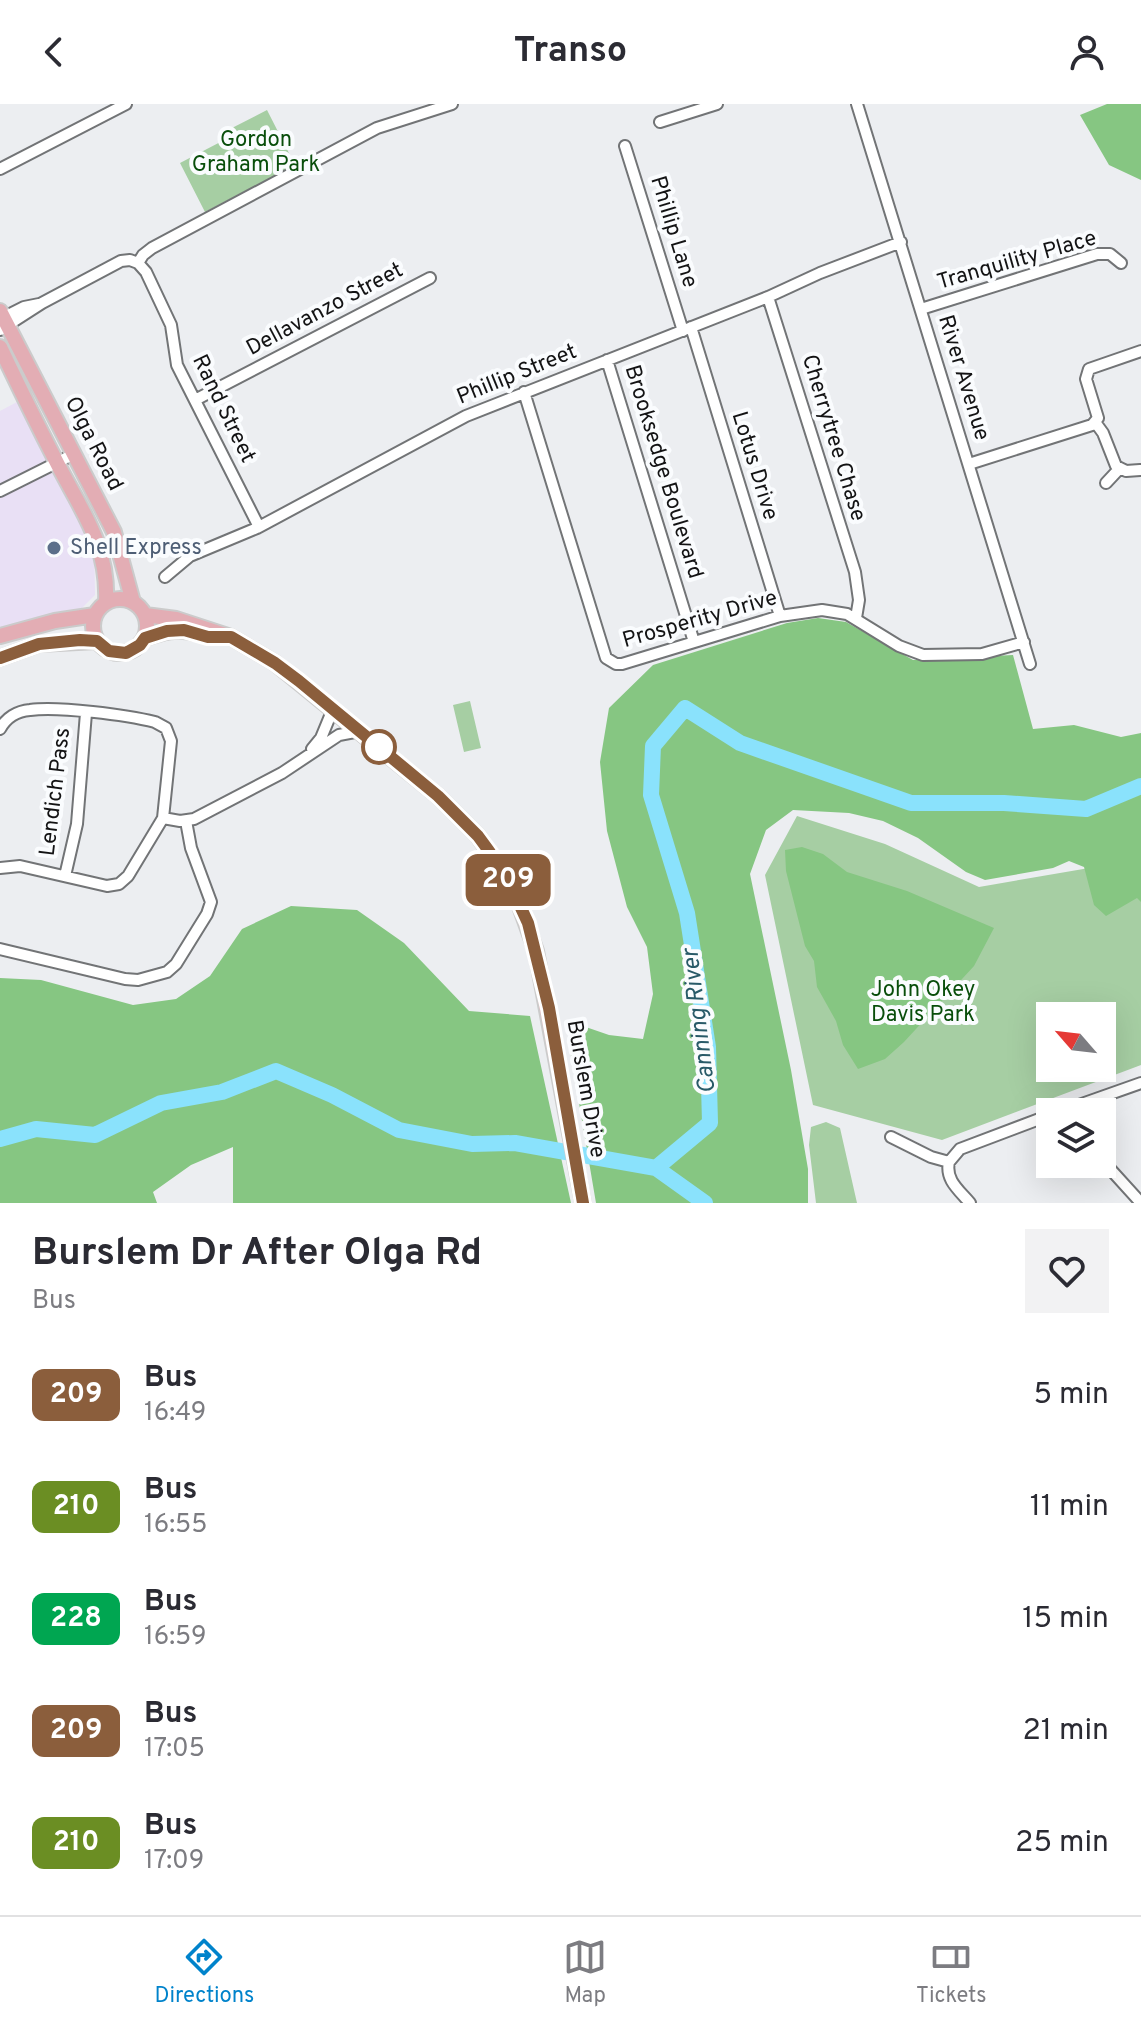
<!DOCTYPE html>
<style>
:root{--surface:#fff;--page:#f2f2f3;--text:#2b2b33;--muted:#7c7c81;--line:#e1e1e2;--accent:#0083cb}
body{margin:0;font-family:Overpass,sans-serif;background:var(--page);color:var(--text);height:100vh;display:flex;flex-direction:column;font-size:30px;white-space:nowrap}
*{box-sizing:border-box;margin:0}
p{font-size:26px;color:var(--muted)}
.icon{flex:none;width:44px;height:44px;fill:none;stroke:currentColor;stroke-width:2;stroke-linecap:round;stroke-linejoin:round}
.map{position:relative;height:1099px;overflow:hidden}
.panel{display:flex;flex-direction:column;background:var(--surface);flex:1}
.panel>*{flex:none}
.badge{padding:0 16px;border-radius:12px;font-size:28px;line-height:52px}
.needle{width:52px;rotate:298deg}
.controls{position:absolute;left:1036px;top:898px;display:grid;gap:16px}
.controls a{display:grid;place-items:center;width:80px;height:80px;border-radius:0px;background:var(--surface);box-shadow:0 8px 32px #0002;font-size:40px}
.map>.badge{position:absolute;translate:-50% -50%;box-shadow:0 0 0 4px #fff}
.round{display:grid;place-items:center;flex:none;width:84px;height:84px;border-radius:0px;background:var(--page)}
.head{display:flex;align-items:center;justify-content:space-between;height:136px;padding:0 32px}
h1{font-size:38px;font-weight:700;line-height:60px}
ul{padding:0;list-style:none}
li{display:flex;align-items:center;gap:24px;height:112px;padding:0 32px}
li div{flex:1}
li b{display:block;font-size:30px}
li em{font-style:normal}
li .badge{min-width:88px;font-weight:700;text-align:center}
header{display:flex;justify-content:space-between;align-items:center;height:104px;padding:0 32px;background:var(--surface);font-size:36px;font-weight:700}
.tab-bar{display:flex;justify-content:space-around;align-items:center;height:112px;border-top:2px solid var(--line);background:var(--surface);font-size:22px;color:var(--muted)}
.tab-bar a{display:grid;justify-items:center;gap:4px}
.tab-bar .current{color:var(--accent)}
.map>svg:first-child{display:block}
</style>
<header><svg class="icon" aria-label="back" viewBox="0 0 24 24"><path d="M15 5l-7 7 7 7"/></svg>Transo<svg class="icon" aria-label="person" viewBox="0 0 24 24"><circle cx="12" cy="8" r="4"/><path d="M4 21q1-7 8-7t8 7"/></svg></header>
<div class="map">
<svg width="1141" height="1099" viewBox="0 0 1141 1099">
<rect width="100%" height="100%" fill="#eceef1"/>
<path fill="#e9e0f5" d="M17,298L94,439L95,491L79,507L0,528V307Z"/>
<path fill="#a6cea3" fill-rule="evenodd" d="M267,6L295,61L205,108L180,59L230,33L228,26Z
M470,597L481,644L464,648L453,601Z
M797,712L885,740L979,783L1095,763L1141,760V961L942,1036L813,1001L765,771ZM1050,912H1102V964H1050Z
M826,1018L840,1024L857,1099H816L809,1041L811,1023Z"/>
<path fill="#86c682" d="M1107,0H1141V76L1109,61L1080,11Z
M818,514L846,518L913,556L1013,551L1033,625L1074,621L1121,633L1141,629V798L1137,794L1106,812L1094,801L1084,763L1069,757L1053,764L985,776L966,768L918,734L883,717L849,709L793,706L766,726L750,770L791,966L808,1065V1099H596L570,946L580,921L609,931L643,935L653,890L647,843L627,803L607,727L600,658L609,604L653,561L787,519Z
M802,743L823,750L847,768L907,787L994,824L974,862L904,938L885,955L858,965L843,941L836,917L817,883L814,857L805,842L786,767L785,746Z
M291,802L357,806L404,839L469,907L530,912L571,1099H233V1043L191,1061L153,1088L157,1099H0V874L41,876L133,901L176,895L210,872L242,825Z"/>
<g fill="none" stroke-linecap="round" stroke-linejoin="round">
<path stroke="#8ae2fc" stroke-width="16" d="M0,1035L36,1025L95,1031L161,999L222,988L276,967L332,991L399,1026L472,1040L515,1039L656,1064L710,1019L708,943L687,809L651,691L653,642L685,604L740,639L911,699H1004L1086,705L1141,682
M656,1064L705,1099"/>
<defs>
<path id="minor" d="M857,0L1030,560
M660,18L717,0
M625,42L683,227
M0,65L126,0
M138,159L143,151L152,144L377,24L452,0
M138,159L146,168L171,221L177,261L259,423
M768,193L855,468L859,496L856,514
M921,205L1097,150H1110L1121,159
M0,215L24,203L39,200
M691,223L780,512
M0,226L42,199L121,157L130,156L138,159
M607,256L694,538
M524,288L606,554L616,560H622L780,512L822,506L847,510L899,542L923,551L982,550L1024,538
M195,296L430,174
M1095,318L1103,329L1116,362L1126,367L1140,366
M969,360L1092,321L1098,314L1086,275L1089,265L1141,247
M1106,379L1120,364
M0,387L72,351
M165,473L190,452L257,424L466,312L768,193L820,169L901,138
M0,625C6,614 17,607 30,606C58,602 127,611 155,618L166,624L171,637L163,714L128,772L119,780L107,782L20,762L0,764
M312,645L321,634L333,605
M163,714L180,717L194,715L282,669L339,631L360,627
M65,772L77,720L86,609
M0,845L125,875L138,876L167,868L176,860L207,810L211,798L191,744L186,717
M1059,1008L1141,979
M891,1033L931,1053L949,1058C945,1076 959,1086 970,1099
M1102,1056L1141,1099
M949,1058L960,1045L1050,1011"/>
<path id="major" d="M0,207L114,428L133,498
M0,243C18,281 36,318 55,355C80,405 109,440 106,499
M93 522a27 27 0 1 1 54 0a27 27 0 1 1-54 0Z
M145,511L176,515L231,533L275,559L438,692L478,732L499,762L517,794L536,847L583,1099
M0,532L55,517L95,511
M145,534C163,528 177,524 195,529
M0,554L39,540L97,537"/>
</defs>
<use href="#minor" stroke="#727476" stroke-width="14"/>
<use href="#major" stroke="#cbcbcb" stroke-width="18"/>
<use href="#minor" stroke="#fff" stroke-width="10"/>
<use href="#major" stroke="#e3adb4" stroke-width="14"/>
</g>
<g fill="none" stroke-linecap="round" stroke-linejoin="round">
<defs>
<path id="line" d="M0,554L39,540L80,536L97,537L109,547L126,549L140,541L145,534L167,527L184,526L208,533H231L275,559L299,577L438,692L478,732L489,747L509,778L528,819L549,904L583,1099"/>
</defs>
<use href="#line" stroke="#fff" stroke-width="18"/>
<use href="#line" stroke="#8b5e3c" stroke-width="12"/>
</g>
<circle fill="#5c6f8a" stroke="#fafcfe" stroke-width="3" cx="54" cy="444" r="8"/>
<circle fill="#fff" stroke="#8b5e3c" stroke-width="4" cx="379" cy="643" r="16"/>
<g text-anchor="middle" dominant-baseline="central" stroke-width="8" stroke-linejoin="round" paint-order="stroke">
<g font-size="22" fill="#094e0b" stroke="#fafcfe">
<text x="256" y="36">Gordon<tspan x="256" dy="25">Graham Park</tspan></text>
<text x="923" y="886">John Okey<tspan x="923" dy="25">Davis Park</tspan></text>
</g>
<g font-size="22" fill="#131314" stroke="#fafcfe">
<text transform="translate(673 128) rotate(73)">Phillip Lane</text>
<text transform="translate(1017 157) rotate(-16)">Tranquility Place</text>
<text transform="translate(325 206) rotate(-28)">Dellavanzo Street</text>
<text transform="translate(517 271) rotate(-22)">Phillip Street</text>
<text transform="translate(963 274) rotate(73)">River Avenue</text>
<text transform="translate(223 305) rotate(64)">Rand Street</text>
<text transform="translate(833 334) rotate(73)">Cherrytree Chase</text>
<text transform="translate(93 340) rotate(63)">Olga Road</text>
<text transform="translate(754 362) rotate(73)">Lotus Drive</text>
<text transform="translate(663 368) rotate(73)">Brooksedge Boulevard</text>
<text transform="translate(700 516) rotate(-16)">Prosperity Drive</text>
<text transform="translate(56 688) rotate(-83)">Lendich Pass</text>
<text transform="translate(585 985) rotate(80)">Burslem Drive</text>
</g>
<g font-size="22" fill="#4e5e75" stroke="#fafcfe" text-anchor="start">
<text x="70" y="444">Shell Express</text>
</g>
<g font-size="24" font-style="italic" fill="#285a68" stroke="#fafcfe">
<text transform="translate(700 917) rotate(-97)">Canning River</text>
</g>
</g>
</svg>
<div class="controls">
<a><svg class="needle" viewBox="-14 -14 28 28"><path d="M0-13l5 13h-10z" fill="#e53935"/><path d="M0 13l5-13h-10z" fill="#7c7c81"/></svg></a>
<a><svg class="icon" aria-label="layers" viewBox="0 0 24 24"><path d="M12 4l9 5-9 5-9-5zM3 14l9 5 9-5"/></svg></a>
</div>
<b class="badge" style="left:508px;top:776px;background:#8b5e3c;color:#fff">209</b>
</div>
<section class="panel">
<div class="head"><div><h1>Burslem Dr After Olga Rd</h1><p>Bus</p></div><a class="round"><svg class="icon" aria-label="heart" viewBox="0 0 24 24"><path d="M12 20l-8-8c-3-5 5-10 8-4 3-6 11-1 8 4z"/></svg></a></div>
<ul>
<li><span class="badge" style="background:#8b5e3c;color:#fff">209</span><div><b>Bus</b><p>16:49</p></div><em>5 min</em></li>
<li><span class="badge" style="background:#6b8e23;color:#fff">210</span><div><b>Bus</b><p>16:55</p></div><em>11 min</em></li>
<li><span class="badge" style="background:#00a651;color:#fff">228</span><div><b>Bus</b><p>16:59</p></div><em>15 min</em></li>
<li><span class="badge" style="background:#8b5e3c;color:#fff">209</span><div><b>Bus</b><p>17:05</p></div><em>21 min</em></li>
<li><span class="badge" style="background:#6b8e23;color:#fff">210</span><div><b>Bus</b><p>17:09</p></div><em>25 min</em></li>
</ul>
</section>
<nav class="tab-bar">
<a class="current"><svg class="icon" aria-label="directions" viewBox="0 0 24 24"><path d="M12 3l9 9-9 9-9-9zM9 14v-3h6M13 9l2 2-2 2"/></svg>Directions</a>
<a><svg class="icon" aria-label="map" viewBox="0 0 24 24"><path d="M3 6l6-2 6 2 6-2v14l-6 2-6-2-6 2zM9 4v14M15 6v14"/></svg>Map</a>
<a><svg class="icon" aria-label="tickets" viewBox="0 0 24 24"><path d="M3 7h18v10H3zM15 7v10"/></svg>Tickets</a>
</nav>
